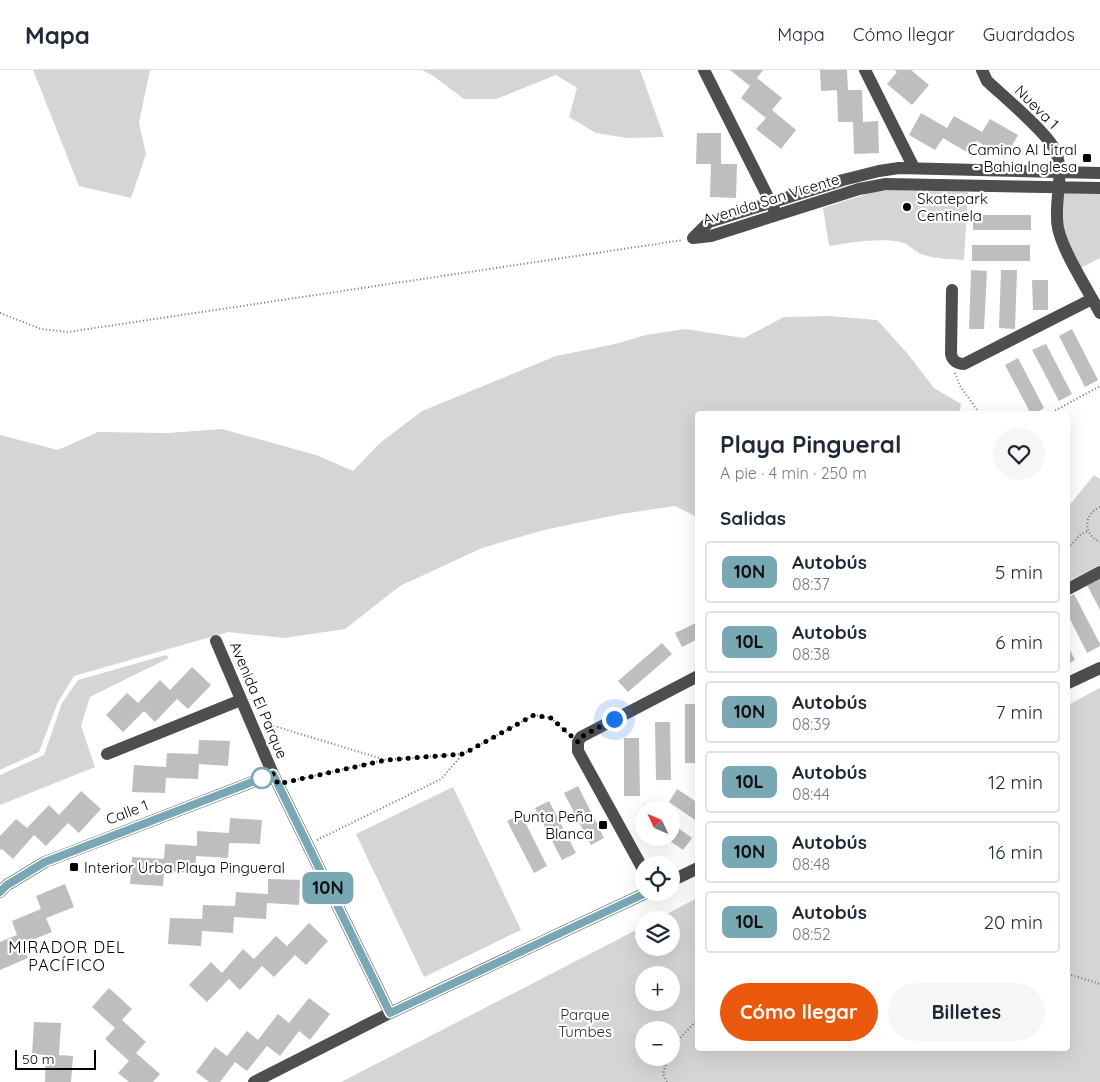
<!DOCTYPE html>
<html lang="es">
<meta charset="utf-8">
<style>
:root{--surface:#fff;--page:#f6f6f7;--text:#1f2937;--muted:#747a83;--line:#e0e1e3;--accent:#ea580c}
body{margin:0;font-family:Quicksand,sans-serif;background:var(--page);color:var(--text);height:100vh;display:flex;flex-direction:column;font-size:19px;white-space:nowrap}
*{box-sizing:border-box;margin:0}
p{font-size:16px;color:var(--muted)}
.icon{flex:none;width:28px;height:28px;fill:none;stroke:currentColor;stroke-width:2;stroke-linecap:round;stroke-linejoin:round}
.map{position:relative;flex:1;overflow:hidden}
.drawer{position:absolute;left:695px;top:341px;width:375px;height:640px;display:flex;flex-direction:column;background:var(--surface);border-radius:5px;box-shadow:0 5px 20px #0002}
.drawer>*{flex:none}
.badge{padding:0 10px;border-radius:8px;font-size:18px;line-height:32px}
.needle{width:32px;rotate:314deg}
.tools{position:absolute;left:635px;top:731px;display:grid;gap:10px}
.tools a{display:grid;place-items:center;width:45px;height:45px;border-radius:50%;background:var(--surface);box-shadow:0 5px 20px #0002;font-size:25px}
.scale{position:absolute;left:15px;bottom:12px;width:81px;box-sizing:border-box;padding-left:5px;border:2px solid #000;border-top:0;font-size:14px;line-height:18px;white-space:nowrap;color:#000;-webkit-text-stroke:4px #fff;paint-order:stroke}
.you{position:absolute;width:25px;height:25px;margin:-12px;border:4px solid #fff;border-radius:50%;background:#1a73e8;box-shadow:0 0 0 8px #1a73e833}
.map>.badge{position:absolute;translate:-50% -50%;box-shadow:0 0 0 2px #fff}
h2{padding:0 25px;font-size:19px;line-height:45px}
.round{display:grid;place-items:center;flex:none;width:52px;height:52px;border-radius:26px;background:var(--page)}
.head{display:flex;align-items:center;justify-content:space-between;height:85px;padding:0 25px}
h1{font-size:24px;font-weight:700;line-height:38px}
.cta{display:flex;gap:10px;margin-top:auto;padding:10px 25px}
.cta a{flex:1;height:58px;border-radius:30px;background:var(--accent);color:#fff;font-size:20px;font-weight:700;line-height:58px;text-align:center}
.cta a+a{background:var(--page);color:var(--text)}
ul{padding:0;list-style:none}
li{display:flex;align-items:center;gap:15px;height:62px;margin:0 10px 8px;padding:0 15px;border:2px solid var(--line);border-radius:5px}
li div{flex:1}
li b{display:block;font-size:19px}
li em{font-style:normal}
li .badge{min-width:55px;font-weight:700;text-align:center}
header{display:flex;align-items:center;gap:30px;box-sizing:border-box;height:70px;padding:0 25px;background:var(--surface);border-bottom:1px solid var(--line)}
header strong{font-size:24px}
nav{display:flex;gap:28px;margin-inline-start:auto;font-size:18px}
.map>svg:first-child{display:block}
</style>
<header>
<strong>Mapa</strong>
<nav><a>Mapa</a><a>Cómo llegar</a><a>Guardados</a></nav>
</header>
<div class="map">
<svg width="1100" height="1012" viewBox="0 0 1100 1012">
<rect width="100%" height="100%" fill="#fff"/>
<path fill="#d5d5d5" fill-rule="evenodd" d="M33,0H150L139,53L146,84L131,128L79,116Z
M422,0H640L664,67L627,68L596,63L569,47L577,18L556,5L496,29H464L432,5Z
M896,120L968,122L964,190C949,189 933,189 919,183C914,181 911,176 906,174C888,166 849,173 829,176L823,138L873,122Z
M1061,122L1100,123V188L1079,199L1060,156Z
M830,246L877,250L907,283L934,318L961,334L959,344H698L697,447L675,436L621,444L544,460L482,478L400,516L345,559L284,568L228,562L74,606L58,632L39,682L0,700V365L58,380L98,362L168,363L222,359L316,385L353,401L380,373L422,341L556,286L615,274L646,265L685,259L744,268L784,247Z
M1094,405L1100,409V495L1068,511V437Z
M166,585L169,588L90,627L81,656L95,697L0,735V705L44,685L62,633L78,610Z
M1100,618V1012H341L644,856V878H671V850H655L697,828L698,979H1068V635ZM644,905H671V932H644ZM644,960H671V988H644Z
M453,717L521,860L424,907L356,764Z"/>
<path fill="#bebebe" d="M730,0H763L757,8L782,28L772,40L796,60L781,79L756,59L766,48L741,28L750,16Z
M820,0H847L848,20H862L863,52L878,51L879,83L854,84L853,52H838L837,20L821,21Z
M894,0H911L929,15L912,35L887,14L897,2Z
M921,43L947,58L954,46L982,62L990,49L1018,65L1005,88L977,71L970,84L943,68L935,80L909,65Z
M697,63H721V94H737L736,128L710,127L711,94H696Z
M973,145H1031V160H973Z
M972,175H1030V191H972Z
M971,200L987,201L984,259H969Z
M1001,200H1017L1015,259L999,258Z
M1032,210H1048V240H1033Z
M1072,259L1098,310L1085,317L1059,266Z
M1046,274L1072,324L1059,331L1032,280Z
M1018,288L1044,338L1034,344H1031L1005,295Z
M1100,508V540L1087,515Z
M1074,524L1100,574V576L1087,583L1068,545V527Z
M698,552V569L682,577L675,563Z
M662,573L672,584L628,622L618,611Z
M1068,576L1075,590L1068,594Z
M192,597L211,615L188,639L177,629L155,652L144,641L123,662L106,645L127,623L138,633L160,610L170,620Z
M685,634H698V693H685Z
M655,652H670L671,710H656Z
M624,668H639L640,726H624Z
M199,670L230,671L228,696L199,694L198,709L166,708L165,723L132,722L134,695L166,697L167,683L198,684Z
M578,716L604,768L591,775L564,723Z
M677,719L698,733V752L669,732Z
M81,721L101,739L79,763L68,753L46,776L34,765L13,789L2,779L0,780V766L16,749L27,758L49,735L59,745Z
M549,731L576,783L562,790L535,738Z
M645,734L654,740H644V752L636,746Z
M521,744L547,796L534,803L507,751Z
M230,748L262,750L260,774L229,773L228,788L196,786L195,803L164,801L163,816L130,814L132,787L164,789L165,774L197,776V761L229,763Z
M671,753L692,768L683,780L666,768H671Z
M268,809L300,810L299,835L267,833L266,849L234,847L233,863L202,861L201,876L168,874L170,848L202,849L203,835L235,836L236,822L268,824Z
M65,814L74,837L46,848L52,862L22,874L28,888L0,900V872L17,865L12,851L41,839L36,826Z
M309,853L328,871L306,895L295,885L274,907L262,896L240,920L229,909L207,932L189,915L211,892L222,903L243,879L254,889L276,866L287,876Z
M109,918L132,939L122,950L146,972L136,983L160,1004L153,1012H129L118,1003L129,991L105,969L115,958L92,937Z
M309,928L330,944L310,970L299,961L280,986L267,976L247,1001L235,992L220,1012H209L196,1002L215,977L227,986L247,961L258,970L278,944L289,953Z
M34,952L61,953L59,985L73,986L71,1012H45L46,985L32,984Z"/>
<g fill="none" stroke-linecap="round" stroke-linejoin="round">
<path stroke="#707070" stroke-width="2" stroke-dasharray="1 2.5" stroke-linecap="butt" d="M0,243L41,259L68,262L683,170
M955,303L960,316L980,344
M1049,344L1100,316
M1100,437C1083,444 1083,465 1100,472
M1068,478L1081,464L1088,461
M264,653L386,690L463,684
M291,711L384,690
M317,770L441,709L463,684L534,645L551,648L568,664
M1068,904L1100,914
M671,978L698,949
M667,1012L663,1004L668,988"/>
<path stroke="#4e4e4e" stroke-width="12" d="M704,0L775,141
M865,0L914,98
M982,0L987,11C1003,26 1050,65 1056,82C1065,106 1053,134 1058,158C1063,182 1088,220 1100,243
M693,168L709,152L843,110L879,101L899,98L1100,103
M693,168L711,166L859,119L886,114L1100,118
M952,220L951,284C952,291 958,294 964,294L1092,229
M1068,519L1100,502
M216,571L273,704L390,943
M1068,613L1100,598
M107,684L241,630
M644,801L578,681V672L581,667L698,606
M671,811L698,798
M0,822L7,815L45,792L273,704
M254,1012L390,943L648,822"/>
</g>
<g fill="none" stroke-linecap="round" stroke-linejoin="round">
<defs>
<path id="line" d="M0,822L7,815L45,792L273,704L390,943L648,822"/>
</defs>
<use href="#line" stroke="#fff" stroke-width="11"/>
<use href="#line" stroke="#79a8b5" stroke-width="8"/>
<path stroke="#000" stroke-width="5" stroke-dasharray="0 9" d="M262,708L255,711L273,704L278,714L386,690L463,684L534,645L551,648L578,672L581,667L614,649"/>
</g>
<g fill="#000" stroke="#fff" stroke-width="2">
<rect x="1082" y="83" width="10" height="10" rx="2.5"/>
<circle cx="907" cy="137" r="5"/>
<rect x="598" y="750" width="10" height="10" rx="2.5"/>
<rect x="69" y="792" width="10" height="10" rx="2.5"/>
</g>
<circle fill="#fff" stroke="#79a8b5" stroke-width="2.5" cx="262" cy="708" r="10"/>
<g text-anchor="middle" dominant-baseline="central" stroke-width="4.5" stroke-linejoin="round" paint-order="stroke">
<g font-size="15" fill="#000" stroke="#fff">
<text transform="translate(1037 37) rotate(45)">Nueva 1</text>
<text transform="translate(771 129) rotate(-17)">Avenida San Vicente</text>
<text transform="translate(259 630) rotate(67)">Avenida El Parque</text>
<text transform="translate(127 742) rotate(-21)">Calle 1</text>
</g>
<g font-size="15" fill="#000" stroke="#fff" text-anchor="end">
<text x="1077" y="79">Camino Al Litral<tspan x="1077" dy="17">- Bahia Inglesa</tspan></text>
<text x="917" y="128" text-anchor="start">Skatepark<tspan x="917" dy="17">Centinela</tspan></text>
<text x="593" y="746">Punta Peña<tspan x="593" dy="17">Blanca</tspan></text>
<text x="84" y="797" text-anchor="start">Interior Urba Playa Pingueral</text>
</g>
<g font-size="15" fill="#2c2c2c" stroke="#fff">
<text x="585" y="944">Parque<tspan x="585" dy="17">Tumbes</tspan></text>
</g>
<g font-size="16" letter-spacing="1" fill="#000" stroke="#fff">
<text x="67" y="877">MIRADOR DEL<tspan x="67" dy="18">PACÍFICO</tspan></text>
</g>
</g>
</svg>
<div class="tools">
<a><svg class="needle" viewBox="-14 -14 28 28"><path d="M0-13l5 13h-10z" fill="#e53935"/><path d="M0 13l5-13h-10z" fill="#747a83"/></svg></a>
<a><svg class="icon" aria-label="locate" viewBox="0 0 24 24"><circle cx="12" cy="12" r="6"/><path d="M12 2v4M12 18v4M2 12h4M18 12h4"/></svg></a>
<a><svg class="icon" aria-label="layers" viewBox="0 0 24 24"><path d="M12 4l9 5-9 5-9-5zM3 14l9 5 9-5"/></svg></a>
<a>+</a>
<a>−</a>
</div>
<div class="scale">50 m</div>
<div class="you" style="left:614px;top:649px"></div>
<b class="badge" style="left:328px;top:818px;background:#79a8b5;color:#111">10N</b>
<section class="drawer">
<div class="head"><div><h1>Playa Pingueral</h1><p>A pie · 4 min · 250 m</p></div><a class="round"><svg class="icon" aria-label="heart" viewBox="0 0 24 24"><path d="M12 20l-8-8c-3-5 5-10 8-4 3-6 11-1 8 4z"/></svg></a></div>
<h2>Salidas</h2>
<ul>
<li><span class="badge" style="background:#79a8b5;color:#111">10N</span><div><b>Autobús</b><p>08:37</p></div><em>5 min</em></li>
<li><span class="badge" style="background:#79a8b5;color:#111">10L</span><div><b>Autobús</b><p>08:38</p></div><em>6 min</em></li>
<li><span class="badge" style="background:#79a8b5;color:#111">10N</span><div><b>Autobús</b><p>08:39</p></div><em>7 min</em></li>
<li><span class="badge" style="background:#79a8b5;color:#111">10L</span><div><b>Autobús</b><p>08:44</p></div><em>12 min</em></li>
<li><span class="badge" style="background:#79a8b5;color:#111">10N</span><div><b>Autobús</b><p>08:48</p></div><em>16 min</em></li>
<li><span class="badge" style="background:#79a8b5;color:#111">10L</span><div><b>Autobús</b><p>08:52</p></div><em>20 min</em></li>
</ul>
<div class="cta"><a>Cómo llegar</a><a>Billetes</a></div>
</section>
</div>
